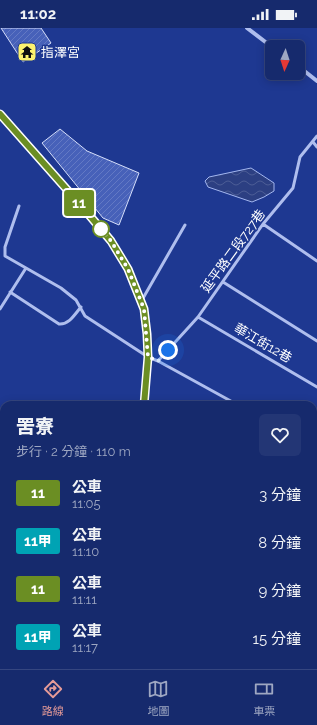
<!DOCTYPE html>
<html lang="zh-TW">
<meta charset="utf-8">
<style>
:root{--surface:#162a6d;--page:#233675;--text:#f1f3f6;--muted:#9ea7c2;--line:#354680;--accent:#e69b98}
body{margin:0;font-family:Raleway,"Noto Sans TC",sans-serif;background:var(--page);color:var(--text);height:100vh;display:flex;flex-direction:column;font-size:15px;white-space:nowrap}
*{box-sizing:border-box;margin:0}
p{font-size:13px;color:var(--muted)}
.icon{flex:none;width:22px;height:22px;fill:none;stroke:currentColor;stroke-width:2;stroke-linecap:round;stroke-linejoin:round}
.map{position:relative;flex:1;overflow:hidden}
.details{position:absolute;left:0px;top:373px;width:317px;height:268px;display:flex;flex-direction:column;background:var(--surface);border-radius:12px 12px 0 0;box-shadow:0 2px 10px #0003,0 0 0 1px var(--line)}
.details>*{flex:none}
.badge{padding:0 8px;border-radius:3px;font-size:14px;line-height:26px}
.needle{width:26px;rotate:183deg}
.buttons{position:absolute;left:265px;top:12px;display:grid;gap:8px}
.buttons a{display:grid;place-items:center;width:40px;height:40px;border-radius:6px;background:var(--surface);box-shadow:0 2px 10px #0003,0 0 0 1px var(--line);font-size:20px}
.you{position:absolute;width:20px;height:20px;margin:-10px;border:3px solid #fff;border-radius:50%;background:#1a73e8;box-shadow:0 0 0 6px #1a73e833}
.map>.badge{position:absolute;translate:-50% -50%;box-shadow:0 0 0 2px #fff}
.round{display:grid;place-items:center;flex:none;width:42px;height:42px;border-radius:6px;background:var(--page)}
.headline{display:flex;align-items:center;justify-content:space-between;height:68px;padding:0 16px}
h1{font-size:19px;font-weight:800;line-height:30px}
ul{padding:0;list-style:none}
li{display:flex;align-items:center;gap:12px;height:48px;padding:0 16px}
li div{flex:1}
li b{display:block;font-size:15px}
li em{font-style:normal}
li .badge{min-width:44px;font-weight:700;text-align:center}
.status{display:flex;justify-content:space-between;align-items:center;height:28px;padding:0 20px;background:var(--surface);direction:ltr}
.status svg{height:11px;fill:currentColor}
.dock{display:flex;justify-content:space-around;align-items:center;height:56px;border-top:1px solid var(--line);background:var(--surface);font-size:11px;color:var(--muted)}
.dock a{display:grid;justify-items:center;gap:2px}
.dock .selected{color:var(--accent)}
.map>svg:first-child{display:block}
</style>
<div class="status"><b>11:02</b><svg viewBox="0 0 49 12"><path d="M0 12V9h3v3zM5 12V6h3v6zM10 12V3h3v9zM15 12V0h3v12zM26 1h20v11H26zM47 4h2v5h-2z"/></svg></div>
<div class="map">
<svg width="317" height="641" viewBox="0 0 317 641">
<defs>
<pattern id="water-waves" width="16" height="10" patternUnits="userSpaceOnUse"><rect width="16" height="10" fill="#2c3f82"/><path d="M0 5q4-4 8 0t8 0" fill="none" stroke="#4c5c95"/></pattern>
<pattern id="building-hatch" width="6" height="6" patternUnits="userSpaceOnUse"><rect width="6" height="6" fill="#4761b9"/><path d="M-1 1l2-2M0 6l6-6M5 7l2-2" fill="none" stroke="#6379c4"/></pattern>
</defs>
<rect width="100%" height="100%" fill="#1e3891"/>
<path fill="url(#water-waves)" stroke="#a3b6ef" d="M251,140L274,155V163L264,169L252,174L208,159L205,153L209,149Z"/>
<path fill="url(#building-hatch)" stroke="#d5defa" d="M1,0H41L51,15L23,34Z
M60,101L87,123L139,145L119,197L103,190L42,115Z"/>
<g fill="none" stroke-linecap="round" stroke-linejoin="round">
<path stroke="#afbeee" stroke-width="3" d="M313,114L317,119
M19,178L5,219V228L61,260L76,272L85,288L148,329L158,333L198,289L263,196L293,160L300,129L317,108
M263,196L317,233
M223,254L317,313
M10,264L59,296C69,297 75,286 81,279
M142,272L185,197
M0,281L26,240
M198,289L317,359
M158,333L238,377
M313,422L317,424
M313,472L317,465
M313,521L317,524
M313,582L317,584
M120,637L128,641
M289,637L297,641
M0,638L5,641"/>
<path stroke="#afbeee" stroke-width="4" d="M247,0L272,19
M298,38L317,53
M313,539L317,532
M250,641L252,637"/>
<path stroke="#afbeee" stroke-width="7" d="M0,86L85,182L111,213L128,241L144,281L147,306L148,329L144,377
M0,578L4,575"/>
</g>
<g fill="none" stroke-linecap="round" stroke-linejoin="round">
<defs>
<path id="line" d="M0,86L85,182L111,213L128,241L144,281L147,306L148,329L144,377"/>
</defs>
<use href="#line" stroke="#fff" stroke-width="9"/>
<use href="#line" stroke="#6b8e23" stroke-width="6"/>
<path stroke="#fff" stroke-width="4" stroke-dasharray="0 7.2" d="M101,201L111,213L128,241L144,281L148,329L158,333L168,322"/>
</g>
<defs>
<symbol id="temple-square" viewBox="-11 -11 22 22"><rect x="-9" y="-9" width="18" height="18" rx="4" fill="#fcf26f" stroke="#1e3891"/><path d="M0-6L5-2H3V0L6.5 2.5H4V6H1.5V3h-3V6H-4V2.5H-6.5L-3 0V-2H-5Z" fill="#111"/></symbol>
</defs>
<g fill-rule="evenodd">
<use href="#temple-square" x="16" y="13" width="22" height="22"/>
</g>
<circle fill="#fff" stroke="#6b8e23" stroke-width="2" cx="101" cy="201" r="8"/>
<g text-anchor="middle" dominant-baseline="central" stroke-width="3" stroke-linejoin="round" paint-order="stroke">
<g font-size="13" fill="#fff" stroke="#1e3891" text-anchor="start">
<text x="41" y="24">指澤宮</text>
</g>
<g font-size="13" fill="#fff" stroke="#1e3891">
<text transform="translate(233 223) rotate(-54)">延平路二段727巷</text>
<text transform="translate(263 315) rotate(30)">華江街12巷</text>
</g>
</g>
</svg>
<div class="buttons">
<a><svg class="needle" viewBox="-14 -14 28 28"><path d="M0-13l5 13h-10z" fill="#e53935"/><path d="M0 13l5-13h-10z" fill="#9ea7c2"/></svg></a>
</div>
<div class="you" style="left:168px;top:322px"></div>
<b class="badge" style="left:79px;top:175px;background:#6b8e23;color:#fff">11</b>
<section class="details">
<div class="headline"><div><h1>罟寮</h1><p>步行 · 2 分鐘 · 110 m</p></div><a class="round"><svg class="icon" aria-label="heart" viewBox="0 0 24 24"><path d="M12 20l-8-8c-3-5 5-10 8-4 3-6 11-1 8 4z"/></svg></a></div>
<ul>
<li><span class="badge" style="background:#6b8e23;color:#fff">11</span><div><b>公車</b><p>11:05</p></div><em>3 分鐘</em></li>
<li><span class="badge" style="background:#00a3b4;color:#fff">11甲</span><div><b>公車</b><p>11:10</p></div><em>8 分鐘</em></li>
<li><span class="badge" style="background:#6b8e23;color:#fff">11</span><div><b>公車</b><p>11:11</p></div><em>9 分鐘</em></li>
<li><span class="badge" style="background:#00a3b4;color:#fff">11甲</span><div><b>公車</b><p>11:17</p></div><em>15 分鐘</em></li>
</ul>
</section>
</div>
<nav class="dock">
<a class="selected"><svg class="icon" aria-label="directions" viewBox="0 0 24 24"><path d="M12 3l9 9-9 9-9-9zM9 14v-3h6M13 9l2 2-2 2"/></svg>路線</a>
<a><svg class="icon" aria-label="map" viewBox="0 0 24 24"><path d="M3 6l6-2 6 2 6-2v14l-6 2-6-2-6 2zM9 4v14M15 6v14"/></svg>地圖</a>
<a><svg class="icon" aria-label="tickets" viewBox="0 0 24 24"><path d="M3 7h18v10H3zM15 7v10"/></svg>車票</a>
</nav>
